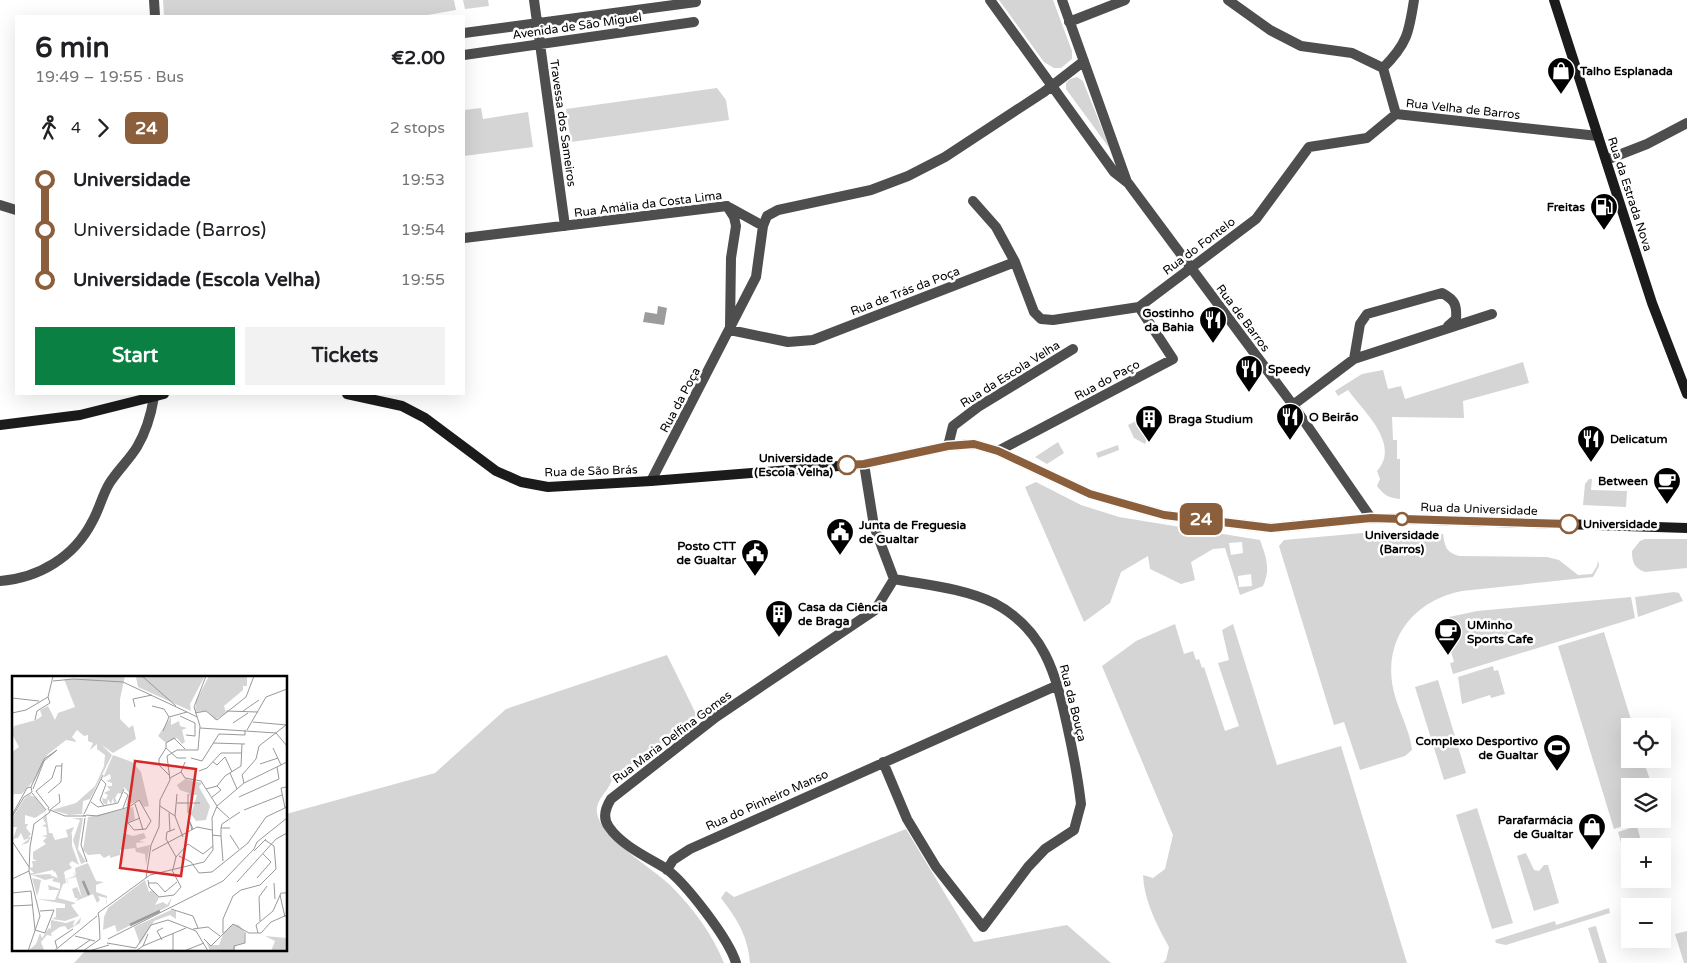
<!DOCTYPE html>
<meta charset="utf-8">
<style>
:root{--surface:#fff;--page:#f2f2f2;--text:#202124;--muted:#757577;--accent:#0b8043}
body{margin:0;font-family:"Varela Round",sans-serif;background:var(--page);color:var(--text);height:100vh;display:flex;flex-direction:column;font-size:19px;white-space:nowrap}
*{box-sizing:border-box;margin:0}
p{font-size:16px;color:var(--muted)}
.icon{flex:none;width:28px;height:28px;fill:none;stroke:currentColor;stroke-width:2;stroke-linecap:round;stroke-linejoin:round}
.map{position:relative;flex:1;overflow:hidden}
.sheet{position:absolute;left:15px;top:15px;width:450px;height:380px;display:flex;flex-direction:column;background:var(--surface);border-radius:0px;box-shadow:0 5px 20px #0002}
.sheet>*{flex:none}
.badge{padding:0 10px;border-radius:8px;font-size:18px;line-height:32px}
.controls{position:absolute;left:1621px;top:718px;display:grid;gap:10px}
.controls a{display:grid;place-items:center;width:50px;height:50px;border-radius:0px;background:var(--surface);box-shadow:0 5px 20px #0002;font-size:25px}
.map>.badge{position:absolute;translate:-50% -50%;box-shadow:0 0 0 2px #fff}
.legs{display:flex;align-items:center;gap:8px;height:55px;padding:0 20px;font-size:16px}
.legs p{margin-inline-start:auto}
.summary{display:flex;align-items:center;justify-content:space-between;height:85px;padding:0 20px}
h1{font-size:28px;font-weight:800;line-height:38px}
.cta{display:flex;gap:10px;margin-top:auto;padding:10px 20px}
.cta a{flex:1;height:58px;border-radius:0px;background:var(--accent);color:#fff;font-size:20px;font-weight:800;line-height:58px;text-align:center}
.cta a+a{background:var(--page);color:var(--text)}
ul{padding:0 20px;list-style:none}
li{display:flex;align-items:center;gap:18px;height:50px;font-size:19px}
li i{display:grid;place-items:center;width:8px;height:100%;margin:0 6px;background:currentColor}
li i::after{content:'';width:12px;height:12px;margin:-6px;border:4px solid;border-radius:50%;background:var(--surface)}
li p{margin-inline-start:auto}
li:first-child i{background:linear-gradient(#0000 50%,currentColor 0)}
li:last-child i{background:linear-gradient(currentColor 50%,#0000 0)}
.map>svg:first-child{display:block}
</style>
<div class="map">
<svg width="1687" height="963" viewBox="0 0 1687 963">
<rect width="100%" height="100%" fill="#fff"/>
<path fill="#d5d5d5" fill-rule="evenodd" d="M163,0H454L456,10L422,16H164Z
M463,0H488L489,6L465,9Z
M999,0H1053L1072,51V59L1061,68H1054L1044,62Z
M1077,77L1083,81L1110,149L1066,89V83L1070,79Z
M717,88L726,100L729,120L571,142L566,109Z
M481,108L483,119L528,112L533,147L464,156V110Z
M1523,362L1529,383L1463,401L1464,418L1392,417L1393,440H1397V459H1400V499C1388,498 1384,495 1377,486L1380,479L1377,471C1401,444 1364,412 1348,390L1338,396L1335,391L1362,374L1383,370L1388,389L1401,386L1405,399Z
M1138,420L1147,439L1145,444L1134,438L1128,425Z
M1058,442L1064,453L1047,464L1035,457Z
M1118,445L1119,450L1098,458L1096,453Z
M1589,479H1592L1591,490L1627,491L1626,507L1583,505L1585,484Z
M1036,482L1081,505L1119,517L1260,540C1266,557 1271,569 1263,586L1240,595L1225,548L1213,549L1191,562L1195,580L1181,584L1150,569L1148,556L1121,572L1110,603L1084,622L1025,487ZM1242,542L1243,553L1231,555L1229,543ZM1251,574L1252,586L1239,587L1238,576Z
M1374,532L1443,534C1445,547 1446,552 1459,556L1547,557L1559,560L1578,575L1592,574L1597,566L1598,560L1599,566L1593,577L1462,591C1415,600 1383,638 1393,688C1397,709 1410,729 1412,750L1405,756L1360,770L1344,722L1334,725L1279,546L1284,540Z
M1645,539H1687V568L1645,572C1634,568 1632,562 1632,551L1640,541Z
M1674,592L1679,593L1683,601L1638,617L1635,597Z
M1631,597L1635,618L1453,674L1450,663L1454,662L1450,648L1453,646L1449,617L1477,611Z
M1175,624L1184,654L1193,651L1196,660L1199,659L1202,668L1204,667L1225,731L1239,726L1218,663L1229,660L1222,630L1233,624L1277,765L1341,746L1407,963H1163L1166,960L1169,947C1157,925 1144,901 1143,875L1153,878L1165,869L1173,835L1102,666L1136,641Z
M1604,632L1633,726H1630V759H1643L1652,786H1630V819H1646L1614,829L1558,646Z
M667,655L697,716L612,779C609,792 595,799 597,813C600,837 652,868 670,885C693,908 712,933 724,963H74L87,949H286V814L435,773L506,709Z
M1493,666L1494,671L1498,670L1505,694L1491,698L1490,695L1462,704L1458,677Z
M1438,680L1466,773L1444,780L1415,687Z
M1477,808L1513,923L1492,929L1456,815Z
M1637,826L1641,841L1622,846L1618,832Z
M906,829L974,942L1067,925L1111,963H750C748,936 737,919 721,898L726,891L734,897Z
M1526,853L1534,870L1539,871L1544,865H1548L1559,903L1534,911L1517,856Z
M1609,908L1610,913L1506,945L1496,943L1495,940L1555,921L1556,925Z
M1596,926L1597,930L1607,963H1599L1588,928Z
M1687,931V963H1684L1675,934Z"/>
<path fill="#9c9c9c" d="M658,306L667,308L664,325L643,322L645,312L657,314Z"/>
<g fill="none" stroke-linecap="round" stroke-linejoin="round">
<path stroke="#4e4e4e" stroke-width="10" d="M154,0L155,16
M534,0L565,226
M990,0L1114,172L1128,183L1293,405L1371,518
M1062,0L1127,182
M1228,0L1270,30L1301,46L1352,53L1383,68L1396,114L1598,136
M1069,22L1125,0
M464,33L696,2
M464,55L694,22
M1383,68C1407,44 1409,33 1414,0
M1606,160L1647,144L1687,123
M0,205L16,210
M727,206L734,217L736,226L731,258L730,327
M464,238L727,206L763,226
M1015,262L1034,312L1041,319L1053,320L1139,307L1256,219L1309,147L1367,138L1396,114
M730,330L788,342L813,340L1015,262L996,227L973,201
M1354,359L1360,324L1367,314L1442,293C1455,300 1457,305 1456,319L1448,326
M1293,405L1354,359L1492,314
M948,446L953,426L978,407L1073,349
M998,451L1173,359L1139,307
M864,464L874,526L894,579
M651,481L756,277L763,226L767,216L778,210L871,190L908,176L945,157L1044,92L1084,61
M0,581C39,578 74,557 92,522C99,510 102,496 109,484C117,471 129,460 137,447C146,432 151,415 154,397
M883,762L907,819L936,867L983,927L1028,867L1045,849L1074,830L1081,804C1078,778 1073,752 1067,725C1056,674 1044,629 994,603C963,588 926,585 894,579
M667,870L673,860L690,849L1058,685
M736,963C729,939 685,882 665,868C647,857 621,845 609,827C602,818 606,807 611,799L716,717L875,610L894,579"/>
<path stroke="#1b1b1b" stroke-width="10" d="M1554,0L1652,303L1687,394
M347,394L402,406L425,418L496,471L521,482L548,487L651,481L864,464L948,446L974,444L998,451L1090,494L1164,515L1271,528L1371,518L1687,528
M0,425L80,415L164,394"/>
</g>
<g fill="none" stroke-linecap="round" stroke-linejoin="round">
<defs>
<path id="line-1" d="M847,465L864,464L948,446L974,444L998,451L1090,494L1164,515L1271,528L1371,518L1569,524"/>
</defs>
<use href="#line-1" stroke="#fff" stroke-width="11"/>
<use href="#line-1" stroke="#8b5e3c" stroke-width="8"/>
</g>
<defs>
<symbol id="shop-pin" viewBox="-11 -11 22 30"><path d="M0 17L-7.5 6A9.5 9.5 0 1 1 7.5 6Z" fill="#000" stroke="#fff"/><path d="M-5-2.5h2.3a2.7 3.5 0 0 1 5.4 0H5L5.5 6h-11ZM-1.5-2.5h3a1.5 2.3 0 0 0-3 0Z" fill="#fff"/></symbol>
<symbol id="fuel-pin" viewBox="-11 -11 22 30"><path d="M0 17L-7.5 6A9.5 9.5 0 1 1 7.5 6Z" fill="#000" stroke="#fff"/><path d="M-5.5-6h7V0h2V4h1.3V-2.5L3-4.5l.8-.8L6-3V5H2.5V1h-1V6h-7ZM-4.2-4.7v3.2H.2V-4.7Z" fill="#fff"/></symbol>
<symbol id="restaurant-pin" viewBox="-11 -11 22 30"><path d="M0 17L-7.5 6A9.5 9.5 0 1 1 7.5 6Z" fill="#000" stroke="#fff"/><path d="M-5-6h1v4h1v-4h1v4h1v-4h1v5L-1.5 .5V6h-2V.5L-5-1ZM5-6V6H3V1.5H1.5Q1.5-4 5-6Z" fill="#fff"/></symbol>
<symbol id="building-pin" viewBox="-11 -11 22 30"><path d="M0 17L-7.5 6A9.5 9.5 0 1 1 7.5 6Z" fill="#000" stroke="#fff"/><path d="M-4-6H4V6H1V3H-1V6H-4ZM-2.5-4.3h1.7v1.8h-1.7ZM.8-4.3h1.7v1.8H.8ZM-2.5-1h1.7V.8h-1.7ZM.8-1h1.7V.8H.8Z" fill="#fff"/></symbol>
<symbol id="cafe-pin" viewBox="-11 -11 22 30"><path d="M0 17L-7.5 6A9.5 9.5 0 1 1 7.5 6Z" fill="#000" stroke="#fff"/><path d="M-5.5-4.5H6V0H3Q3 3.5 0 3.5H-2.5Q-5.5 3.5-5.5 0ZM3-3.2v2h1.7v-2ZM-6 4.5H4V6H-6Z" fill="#fff"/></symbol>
<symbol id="civic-pin" viewBox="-11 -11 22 30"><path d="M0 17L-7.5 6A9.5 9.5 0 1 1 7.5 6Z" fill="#000" stroke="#fff"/><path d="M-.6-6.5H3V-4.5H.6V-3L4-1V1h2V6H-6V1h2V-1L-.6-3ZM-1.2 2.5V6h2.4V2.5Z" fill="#fff"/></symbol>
<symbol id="stadium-pin" viewBox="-11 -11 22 30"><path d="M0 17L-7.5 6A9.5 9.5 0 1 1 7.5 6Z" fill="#000" stroke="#fff"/><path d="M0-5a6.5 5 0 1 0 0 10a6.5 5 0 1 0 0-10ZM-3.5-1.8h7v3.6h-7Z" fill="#fff"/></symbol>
</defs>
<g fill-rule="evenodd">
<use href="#shop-pin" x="1545" y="55" width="32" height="43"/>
<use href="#fuel-pin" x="1588" y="191" width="32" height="43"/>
<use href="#restaurant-pin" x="1197" y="304" width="32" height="43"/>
<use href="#restaurant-pin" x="1233" y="353" width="32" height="43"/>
<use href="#restaurant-pin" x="1274" y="401" width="32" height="43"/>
<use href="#building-pin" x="1133" y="403" width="32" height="43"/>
<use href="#restaurant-pin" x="1575" y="423" width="32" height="43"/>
<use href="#cafe-pin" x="1651" y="465" width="32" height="43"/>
<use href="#civic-pin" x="824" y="516" width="32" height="43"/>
<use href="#civic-pin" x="739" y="537" width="32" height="43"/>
<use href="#building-pin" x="763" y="598" width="32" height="43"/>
<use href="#cafe-pin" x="1432" y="616" width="32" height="43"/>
<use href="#stadium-pin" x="1541" y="732" width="32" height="43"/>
<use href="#shop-pin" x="1576" y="811" width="32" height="43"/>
</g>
<g fill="#fff" stroke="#8b5e3c" stroke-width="2.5">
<circle cx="847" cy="465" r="9"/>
<circle cx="1402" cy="519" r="6"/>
<circle cx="1569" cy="524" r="9"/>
</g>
<g text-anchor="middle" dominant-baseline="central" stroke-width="5" stroke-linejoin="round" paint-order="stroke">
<g font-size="12" fill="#000" stroke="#fff">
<text transform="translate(577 26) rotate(-8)">Avenida de São Miguel</text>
<text transform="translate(1463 109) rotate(6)">Rua Velha de Barros</text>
<text transform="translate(563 123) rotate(82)">Travessa dos Sameiros</text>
<text transform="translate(1630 194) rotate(72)">Rua da Estrada Nova</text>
<text transform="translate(648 204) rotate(-7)">Rua Amália da Costa Lima</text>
<text transform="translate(1199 246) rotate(-37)">Rua do Fontelo</text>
<text transform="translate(905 291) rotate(-21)">Rua de Trás da Poça</text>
<text transform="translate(1243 318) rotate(53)">Rua de Barros</text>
<text transform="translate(1010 374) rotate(-32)">Rua da Escola Velha</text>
<text transform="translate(1107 380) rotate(-28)">Rua do Paço</text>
<text transform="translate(680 400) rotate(-62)">Rua da Poça</text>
<text transform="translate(591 471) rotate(-2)">Rua de São Brás</text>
<text transform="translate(1479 509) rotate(2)">Rua da Universidade</text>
<text transform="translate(1073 703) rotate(76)">Rua da Bouça</text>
<text transform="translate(672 737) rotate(-37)">Rua Maria Delfina Gomes</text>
<text transform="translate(767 800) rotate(-24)">Rua do Pinheiro Manso</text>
</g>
<g font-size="12" font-weight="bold" fill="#000" stroke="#fff" text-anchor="start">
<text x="1580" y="71">Talho Esplanada</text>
<text x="1585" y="207" text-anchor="end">Freitas</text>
<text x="1194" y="313" text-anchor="end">Gostinho<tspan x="1194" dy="14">da Bahia</tspan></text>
<text x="1268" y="369">Speedy</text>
<text x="1309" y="417">O Beirão</text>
<text x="1168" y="419">Braga Studium</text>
<text x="1610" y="439">Delicatum</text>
<text x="1648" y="481" text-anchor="end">Between</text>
<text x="859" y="525">Junta de Freguesia<tspan x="859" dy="14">de Gualtar</tspan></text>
<text x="736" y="546" text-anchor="end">Posto CTT<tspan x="736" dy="14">de Gualtar</tspan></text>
<text x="798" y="607">Casa da Ciência<tspan x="798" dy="14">de Braga</tspan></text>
<text x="1467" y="625">UMinho<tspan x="1467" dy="14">Sports Cafe</tspan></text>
<text x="1538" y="741" text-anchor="end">Complexo Desportivo<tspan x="1538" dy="14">de Gualtar</tspan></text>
<text x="1573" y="820" text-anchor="end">Parafarmácia<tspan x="1573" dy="14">de Gualtar</tspan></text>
</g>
<g font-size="12" font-weight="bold" fill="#000" stroke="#fff" text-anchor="end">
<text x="833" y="458">Universidade<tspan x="833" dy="14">(Escola Velha)</tspan></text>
<text x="1583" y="524" text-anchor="start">Universidade</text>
<text x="1402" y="535" text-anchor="middle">Universidade<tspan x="1402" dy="14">(Barros)</tspan></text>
</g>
</g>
<g transform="translate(12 676)">
<rect width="275" height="275" fill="#fff"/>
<path d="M113,0L108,23V43L117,52L121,49L124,63L101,77L90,69L100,79L78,123L71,125L70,138L57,139L40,134L64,127L83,110L92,90L93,79L85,73V68L78,74L81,67L76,65V59L72,60L65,54L60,61L65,66L54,64L35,79L24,102L10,118H2L0,124V76L7,71L0,58L2,50L24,44L30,40L28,34L36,30L43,44L46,37L63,31L52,3ZM193,0L178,28L179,35L126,11L124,1ZM197,0H235V10H231V14L212,30L214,37L203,44L195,35L183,36L184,25ZM159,41V49L167,45L168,50L175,52L170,54L173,66L170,68L165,62L154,67L146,60ZM101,79L120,86L129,96L137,130L132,131L127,124L114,130L117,117L112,111L110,118L106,117L103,122L105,126L102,127L101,122L99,128L96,123L95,129L91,127L90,122L94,123L96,119L92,117L98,114L95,110H100V107L94,105L99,103L98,98L91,102ZM173,103L190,107L187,111L198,130L194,144L184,145L179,138L185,119H181L179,126L177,117L168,114L165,109ZM17,119L23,121L34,135L23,142L13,139V148H16L14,152L19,158L16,161H19L16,167L9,169L18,162L12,164L9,157L6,162L1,163L5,151H1V154L0,143L12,123L15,120L18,118L20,119ZM121,131L123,143L116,147L111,157L121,160L132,157L134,162L127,165L133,166L124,167L125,172L138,169L134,190L133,178L124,176L123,172L108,174V179L98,182V179L92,182L88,178L76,179L71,174L76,141ZM34,137L37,157H40L43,164L56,161L54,154L62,151L58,160L60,157V170L67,189L60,185L57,188L60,192L52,196L54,207L51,208L46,222L64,227L59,229L67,240L53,245L40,243L44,241V232H53V228L25,223L43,224L47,214H27L25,220L20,202L29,204L27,214H37L36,209L48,213V207L40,205L42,202L33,204L20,199L40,198L38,199L46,202L43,195L42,197L41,194L19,199L18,197H22L17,192L21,191L20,185H25L21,183V176L34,168L31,165L35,161L29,160L35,159L34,151L30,150L34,148L31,143ZM60,142H71L66,173L74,186L69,188L61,164L68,144ZM76,187L84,205L92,206L84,209V216L95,220V227L89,228L94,227L95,222L86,220L88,224L85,227L81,218L64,225L66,222H63L60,213L65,211L70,222L64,201L55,203L57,210L54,203L63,200L61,195L64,200L63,192ZM133,204L137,216L140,214L147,222L143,229L151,226L155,229L160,221L157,230L105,256L103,249L91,254L92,241L96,232ZM159,234L164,235V243L158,239L142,245L128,268L122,251ZM69,241L68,247L56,254L53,250L48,251L39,257L40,260L35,259L29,266L32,274H17L24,268L28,257L30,262L37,252L39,253V244L54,247L63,244L61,249L62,250ZM221,248L227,249L232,255L233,267L224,269L222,275H198L194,265L197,269H207L212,256ZM253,260L275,262V275H259L263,265Z" fill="#d5d5d5"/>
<path fill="none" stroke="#9c9c9c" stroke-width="2.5" d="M71,205L77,219M118,249L148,235"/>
<path fill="none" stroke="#999" stroke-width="1" d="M130,0L164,30M41,5L61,3L111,6L175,36M0,22L27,25M140,30L152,33L157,41L175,36L185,41M123,31L121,23L140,19M214,35L246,36M231,35L247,24M0,37L14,34L36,21L41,0M183,37L194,35L205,44L234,21L242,0M168,40L183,47V60L174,59M23,44L25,35L38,27L36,21M241,46L275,49M221,47L236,37M188,52L264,57L275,70M235,54L254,21L275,13M151,55L157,41M201,67L233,68M154,72V67L162,62L173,73M261,72L269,89M179,82L190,85L207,58L233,59V54M201,86L205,89L213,81L220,96M248,88L266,82M187,95L195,92L209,77H230M169,96L173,102L189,105L205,130M218,97L225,113M157,99L147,89V83L154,72L165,82H174M158,102L169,96L173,86M89,103L94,108L88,124L92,130M232,107L230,99L244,83L247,70L274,49M19,111L32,83L45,74L32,85L21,113M194,113L205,110L213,100L229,90L230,68M20,117L34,134M36,117L49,106L50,87M165,118L163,140L171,161M176,118V137M227,121L267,103L265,91M199,122L209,114L205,110M79,126L86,131L106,127L112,113M165,127H188M123,128L131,154M148,130L163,140M205,131L217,142M37,132L24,115L40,102L44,90H50M111,132L116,119L112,116M273,132L269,112L275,111M38,134L53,140H74L71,139M38,134L48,126L47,118M232,134L270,119M157,137L158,155L163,153M72,138L91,99M0,139L15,112L19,111L20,116L12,121L0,141M74,139L85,140L117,131L127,124L139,145M73,142L69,169L75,186M128,142L116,147L122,154L134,153L139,145M209,152L210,148L228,136M180,154L178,146L181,153M158,155L155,156L154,163L164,181M200,159L209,160L211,185M218,159L227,173M209,160V152H218M0,165L17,191M176,168L191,178L201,170M140,175L185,151L200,154M242,175L254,163M167,180L179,186L187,197L200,196L236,167L254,141L275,131M161,193L164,181L176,168M134,202L139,169L147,151L148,124L158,104L155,80L165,74H186L188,50L182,31L194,0M245,202L259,186L251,178M0,203L17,195M136,204L137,211L147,221L162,219L169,211L160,194M225,206L264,163L275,157M137,207H145L153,216L165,206M262,207L263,223M19,215L23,254M0,217L19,215M268,219L273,241M0,230L20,229M159,233L181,240L186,252M87,242L86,237L138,199L192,186L201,174L200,142L205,130L232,107L275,86M248,245L247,221L255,210M181,253L196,251L208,260M23,254L33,257L42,234L28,235M161,257V275M211,257V243L221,220L229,214L248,209L264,193L262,170L253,164M246,257L244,249L261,235L269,217H274M63,260L83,265M96,263L211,205L242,173L245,166L275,142M192,263L199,270L221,248L237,257H249L259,246L275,239M150,264L145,255L151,252M95,267L124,272L139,249L156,244L184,255L196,275M131,270L174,252M45,272L43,265L61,253M16,275L28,240L17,195L18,171L22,148L38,136L36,132M42,275L85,240M62,275L78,264M71,275L88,263L87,242M77,275L97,269M124,275L131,270L136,258M172,275L192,267M222,275V270L233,267V256"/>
<path fill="#d62828" fill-opacity="0.15" stroke="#d62828" stroke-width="2.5" d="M123,85L184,93L169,200L108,192Z"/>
<rect width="275" height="275" fill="none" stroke="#000" stroke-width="2.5"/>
</g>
</svg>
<div class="controls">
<a><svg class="icon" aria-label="locate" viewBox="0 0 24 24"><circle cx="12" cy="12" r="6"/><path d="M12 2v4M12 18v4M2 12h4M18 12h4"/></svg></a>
<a><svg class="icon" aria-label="layers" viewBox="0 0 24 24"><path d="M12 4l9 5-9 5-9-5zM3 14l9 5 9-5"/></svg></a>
<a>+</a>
<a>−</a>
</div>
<b class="badge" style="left:1201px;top:519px;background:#8b5e3c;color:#fff">24</b>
<section class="sheet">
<div class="summary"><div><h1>6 min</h1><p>19:49 – 19:55 · Bus</p></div><b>€2.00</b></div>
<div class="legs"><svg class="icon" aria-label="walk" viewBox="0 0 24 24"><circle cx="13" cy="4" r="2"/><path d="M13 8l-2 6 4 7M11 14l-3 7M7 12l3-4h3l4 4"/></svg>4<svg class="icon" aria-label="forward" viewBox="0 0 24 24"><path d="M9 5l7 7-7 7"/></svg><b class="badge" style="background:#8b5e3c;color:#fff">24</b><p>2 stops</p></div>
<ul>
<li><i style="color:#8b5e3c"></i><b>Universidade</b><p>19:53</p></li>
<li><i style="color:#8b5e3c"></i><span>Universidade (Barros)</span><p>19:54</p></li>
<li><i style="color:#8b5e3c"></i><b>Universidade (Escola Velha)</b><p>19:55</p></li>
</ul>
<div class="cta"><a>Start</a><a>Tickets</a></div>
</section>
</div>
